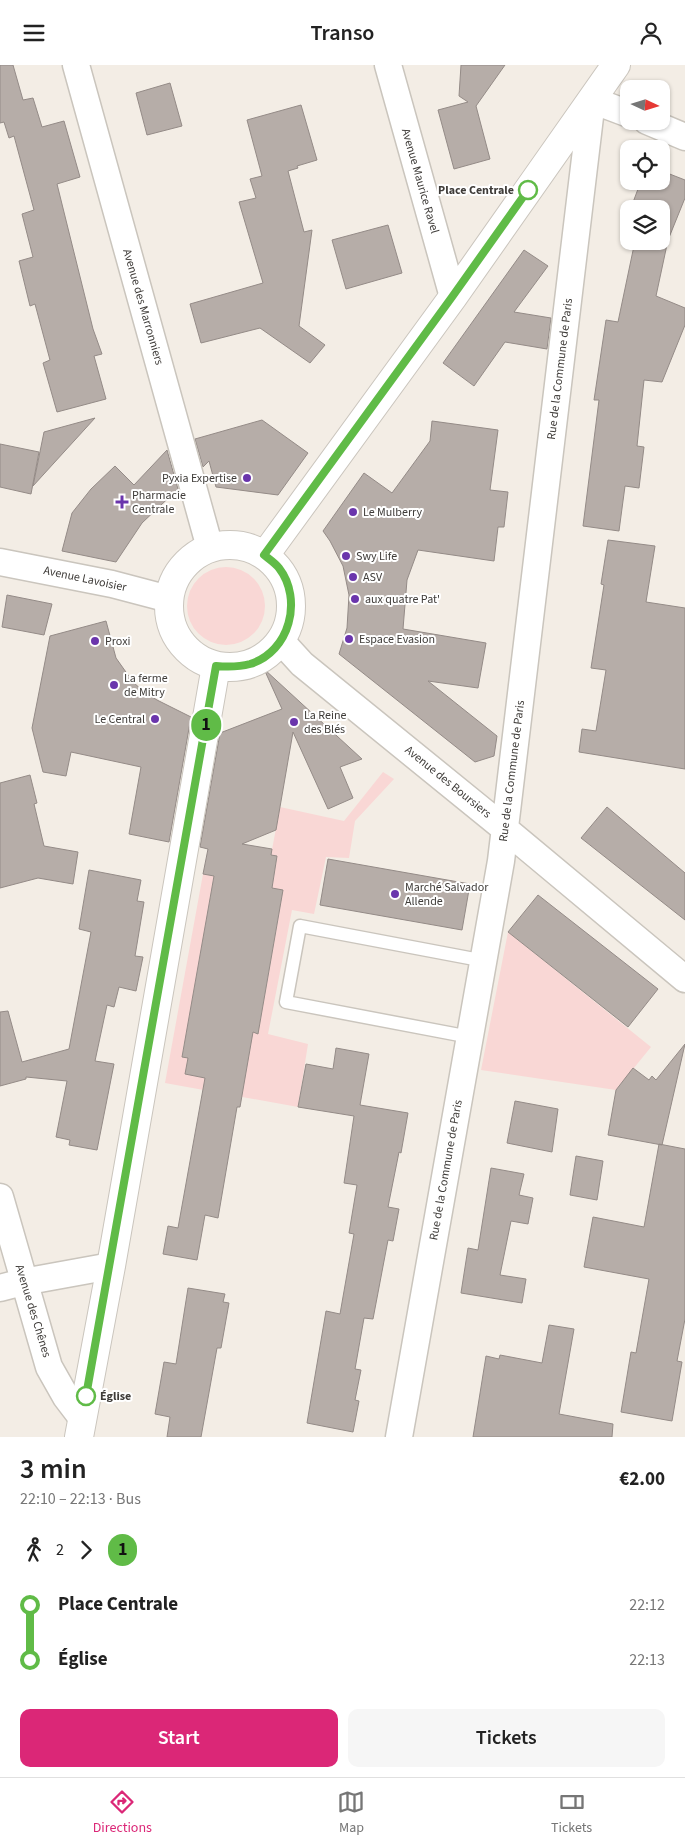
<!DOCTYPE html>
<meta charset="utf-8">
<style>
:root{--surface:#fff;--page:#f6f6f6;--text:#222;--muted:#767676;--line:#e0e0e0;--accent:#db2777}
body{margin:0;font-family:"Source Sans 3",sans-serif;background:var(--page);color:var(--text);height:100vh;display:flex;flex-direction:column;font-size:19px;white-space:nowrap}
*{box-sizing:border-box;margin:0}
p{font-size:16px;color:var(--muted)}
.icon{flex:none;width:28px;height:28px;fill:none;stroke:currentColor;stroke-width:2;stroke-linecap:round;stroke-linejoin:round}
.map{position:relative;height:1372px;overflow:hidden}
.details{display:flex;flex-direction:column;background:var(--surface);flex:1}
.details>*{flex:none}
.badge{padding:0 10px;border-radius:16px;font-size:18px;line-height:32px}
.needle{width:32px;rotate:94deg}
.fabs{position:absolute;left:620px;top:15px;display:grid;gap:10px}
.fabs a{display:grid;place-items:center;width:50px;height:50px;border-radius:10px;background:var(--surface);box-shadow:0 1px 4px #0004;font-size:25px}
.map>.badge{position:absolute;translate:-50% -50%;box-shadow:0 0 0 2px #fff}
.legs{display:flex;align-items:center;gap:8px;height:55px;padding:0 20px;font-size:16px}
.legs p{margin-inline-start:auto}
.overview{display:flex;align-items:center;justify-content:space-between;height:85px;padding:0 20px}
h1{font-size:28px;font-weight:600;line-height:38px}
.cta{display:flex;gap:10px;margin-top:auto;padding:10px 20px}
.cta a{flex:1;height:58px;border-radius:10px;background:var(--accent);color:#fff;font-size:20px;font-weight:600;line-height:58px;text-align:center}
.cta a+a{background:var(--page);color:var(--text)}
ul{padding:0 20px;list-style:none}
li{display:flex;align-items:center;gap:18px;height:55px;font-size:19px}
li i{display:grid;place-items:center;width:8px;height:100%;margin:0 6px;background:currentColor}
li i::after{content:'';width:12px;height:12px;margin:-6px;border:4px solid;border-radius:50%;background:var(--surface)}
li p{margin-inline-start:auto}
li:first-child i{background:linear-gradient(#0000 50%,currentColor 0)}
li:last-child i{background:linear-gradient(currentColor 50%,#0000 0)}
header{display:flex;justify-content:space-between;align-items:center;height:65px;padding:0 20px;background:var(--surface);font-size:22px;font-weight:600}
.dock{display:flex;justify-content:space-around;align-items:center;height:70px;border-top:1px solid var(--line);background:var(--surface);font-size:14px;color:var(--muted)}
.dock a{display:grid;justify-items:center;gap:2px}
.dock .selected{color:var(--accent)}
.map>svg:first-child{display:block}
</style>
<header><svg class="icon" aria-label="menu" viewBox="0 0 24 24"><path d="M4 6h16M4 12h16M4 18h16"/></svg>Transo<svg class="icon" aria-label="person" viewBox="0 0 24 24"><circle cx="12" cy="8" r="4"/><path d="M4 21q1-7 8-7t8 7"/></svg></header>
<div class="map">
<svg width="685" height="1372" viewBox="0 0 685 1372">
<rect width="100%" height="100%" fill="#f3ede5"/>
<path fill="#f9d7d5" d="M187 541a39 39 0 1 1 78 0a39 39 0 1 1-78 0Z
M383,707L394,714L355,756L349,793L326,792L314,849L292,845L268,969L308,979L298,1042L165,1018L203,809L214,811L188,959L190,979L184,978L182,991L188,993L185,1009L243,1019L250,967L258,968L279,849L272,823L277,792L271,790L280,742L344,756Z
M508,867L651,982L616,1025L481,1005Z"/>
<path fill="#b6ada8" stroke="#948b87" d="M0,0H13L23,35L33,33L42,62L64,56L80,112L57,119L93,264L102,289L94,291L106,334L57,347L43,298L50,295L35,239L30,241L19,196L33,192L22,149L34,145L14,71L9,73L4,57L0,58Z
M461,0H505L476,41L490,94L454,104L438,45L468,37L459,31Z
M170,18L182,61L147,70L136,28Z
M301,40L317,95L297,101L298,103L288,106L304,167L312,165L299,261L325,280L310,298L260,263L201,278L190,239L263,218L239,137L256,133L250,114L262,111L247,55Z
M662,106L685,115V133L668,175L656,231L685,243V260L662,317L644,315L637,381L644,382L639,423L625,421L619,466L583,461L599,335H594L606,255L618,257L635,176H661V144H640L632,140L641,116H661Z
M388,160L402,208L346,224L332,175Z
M524,185L548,201L514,247L551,253L547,284L505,277L474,321L443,298Z
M95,353L33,421L44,367Z
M262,355L308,388L278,430L216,422L209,396L203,402L195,374Z
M432,356L498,365L490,425L508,427L504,462H498L494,496L418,485L407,515L403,564L486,578L478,623L428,616L497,671L494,691L475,697L339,589L347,563L349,530L343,501L330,476L323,466L364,408L392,428L430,376Z
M0,379L39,387L31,429L0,422Z
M167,385L178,424L142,458L116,497L62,486L72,448L91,424L115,401L134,420Z
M608,475L655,481L646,537L685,543V704L579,687L582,664L596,666L606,605L591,603L604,520L601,519Z
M7,530L52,539L44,570L2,562Z
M106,556L116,593L133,617L143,626L157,635L191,652L169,777L129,769L141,702L71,687L66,711L43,707L32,663L50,571Z
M264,604L362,694L340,702L353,733L328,744L293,667L276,765L242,779L272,784L271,790L277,791L272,823L283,825L258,969L253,967L240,1042H237L218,1153L205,1150L197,1195L163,1189L168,1161L178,1163L205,1013L185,1009L188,993L182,992L214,811L203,809L208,784L200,782L220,668L282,644Z
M30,710L37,738L34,739L44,781L78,787L73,819L38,813L0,823V718Z
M607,742L685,808V855L581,773Z
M328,794L470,819L462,865L320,840Z
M89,805L141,815L137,836L144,837L135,891L143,892L136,926L119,922L114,942L107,940L95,996L114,999L97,1085L69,1080L70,1075L56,1072L67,1016L26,1012V1014L0,1021V947L8,946L22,997L69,984L91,867L79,864Z
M538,830L658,924L628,962L508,867Z
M685,979L662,1080L608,1070L616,1025L633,1003L649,1015L652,1011L656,1015Z
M336,983L369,989L360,1040L408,1048L401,1088L399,1087L388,1142L399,1144L393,1176L388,1175L373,1254L364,1253L355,1304L361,1305L355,1335L359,1336L353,1367L307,1358L326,1246L340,1249L354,1169L349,1168L357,1120L344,1118L354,1051L298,1042L306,999L333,1004Z
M515,1036L558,1044L552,1087L507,1078Z
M659,1079L685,1084V1254L677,1296L682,1297L672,1356L621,1347L631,1287L636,1288L649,1214L584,1202L593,1152L644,1162Z
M576,1091L603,1096L597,1135L570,1130Z
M491,1103L524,1109L519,1130L533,1133L528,1159L511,1156L500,1210L526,1214L522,1238L461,1228L468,1183L478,1185Z
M188,1223L225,1229L223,1237L229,1238L221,1283H217L201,1372H167L170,1352L155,1349L164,1297L176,1299Z
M549,1260L574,1264L559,1349L613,1359L612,1372H473L486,1291L499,1294L500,1290L542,1298Z"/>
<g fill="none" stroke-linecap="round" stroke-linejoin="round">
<defs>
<path id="service" d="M470,972L286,937L300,861L485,896"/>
<path id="minor" d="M76,0L210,483
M388,0L453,232
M647,56L685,72
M0,497L112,519L169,534
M281,576L302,599L505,764L685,914
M0,1132L49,1302L66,1332L82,1353
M0,1223L23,1217L111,1201
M399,1372L501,796L592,35L629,49"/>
<path id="tertiary" d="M169 541a61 61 0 1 1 122 0a61 61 0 1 1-122 0Z
M265,490L453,232L616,0
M79,1372L111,1201L216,601"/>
</defs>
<use href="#service" stroke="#cac5bd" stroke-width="15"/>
<use href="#minor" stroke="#cac5bd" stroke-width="29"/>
<use href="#tertiary" stroke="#cac5bd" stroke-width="30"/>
<use href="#service" stroke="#fff" stroke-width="12"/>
<use href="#minor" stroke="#fff" stroke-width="26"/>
<use href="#tertiary" stroke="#fff" stroke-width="28"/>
</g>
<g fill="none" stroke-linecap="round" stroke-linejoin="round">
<defs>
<path id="line-1" d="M86,1331L216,601C228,602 239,602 250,599C290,587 303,534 279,503C275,498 269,494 264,490L452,232L528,125"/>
</defs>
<use href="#line-1" stroke="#fff" stroke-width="11"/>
<use href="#line-1" stroke="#60bb47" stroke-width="8"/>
</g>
<g fill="#fff" stroke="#60bb47" stroke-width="2.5">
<circle cx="528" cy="125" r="9"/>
<circle cx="86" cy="1331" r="9"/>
</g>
<g fill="#6a35ac" stroke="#fff" stroke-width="2">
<circle cx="247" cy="413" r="5"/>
<path d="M119.5 429.5h5v5h5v5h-5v5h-5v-5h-5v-5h5z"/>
<circle cx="353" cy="447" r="5"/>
<circle cx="346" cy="491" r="5"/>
<circle cx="353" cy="512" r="5"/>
<circle cx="355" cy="534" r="5"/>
<circle cx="349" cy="574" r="5"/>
<circle cx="95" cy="576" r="5"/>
<circle cx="114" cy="620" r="5"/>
<circle cx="155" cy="654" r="5"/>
<circle cx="294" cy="657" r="5"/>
<circle cx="395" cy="829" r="5"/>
</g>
<g text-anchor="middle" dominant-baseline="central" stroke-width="4" stroke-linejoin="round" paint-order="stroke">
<g font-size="12" fill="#3f3c39" stroke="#fff">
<text transform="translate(420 116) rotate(74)">Avenue Maurice Ravel</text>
<text transform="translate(143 242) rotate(74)">Avenue des Marronniers</text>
<text transform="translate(560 304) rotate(-83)">Rue de la Commune de Paris</text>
<text transform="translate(85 514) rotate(12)">Avenue Lavoisier</text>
<text transform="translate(512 706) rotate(-83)">Rue de la Commune de Paris</text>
<text transform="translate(448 717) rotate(39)">Avenue des Boursiers</text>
<text transform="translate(446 1105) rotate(-80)">Rue de la Commune de Paris</text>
<text transform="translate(33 1246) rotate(73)">Avenue des Chênes</text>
</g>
<g font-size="12" font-weight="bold" fill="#3f3c39" stroke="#fff" text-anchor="end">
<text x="514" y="125">Place Centrale</text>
<text x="100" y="1331" text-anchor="start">Église</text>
</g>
<g font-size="12" fill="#3f3c39" stroke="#fff" text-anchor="start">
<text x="237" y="413" text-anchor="end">Pyxia Expertise</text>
<text x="132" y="430">Pharmacie<tspan x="132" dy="14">Centrale</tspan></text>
<text x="363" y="447">Le Mulberry</text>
<text x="356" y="491">Swy Life</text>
<text x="363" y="512">ASV</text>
<text x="365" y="534">aux quatre Pat'</text>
<text x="359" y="574">Espace Evasion</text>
<text x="105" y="576">Proxi</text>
<text x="124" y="613">La ferme<tspan x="124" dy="14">de Mitry</tspan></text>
<text x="304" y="650">La Reine<tspan x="304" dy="14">des Blés</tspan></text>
<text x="145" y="654" text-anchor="end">Le Central</text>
<text x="405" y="822">Marché Salvador<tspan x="405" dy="14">Allende</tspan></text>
</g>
</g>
</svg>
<div class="fabs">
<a><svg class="needle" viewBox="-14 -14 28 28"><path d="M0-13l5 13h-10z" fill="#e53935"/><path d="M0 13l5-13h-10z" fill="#767676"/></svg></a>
<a><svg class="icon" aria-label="locate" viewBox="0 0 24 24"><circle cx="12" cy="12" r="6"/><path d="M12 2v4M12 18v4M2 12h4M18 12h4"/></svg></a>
<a><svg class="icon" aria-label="layers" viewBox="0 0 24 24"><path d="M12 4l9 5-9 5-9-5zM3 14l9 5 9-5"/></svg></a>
</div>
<b class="badge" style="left:206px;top:660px;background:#60bb47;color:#111">1</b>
</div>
<section class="details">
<div class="overview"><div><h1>3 min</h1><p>22:10 – 22:13 · Bus</p></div><b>€2.00</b></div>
<div class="legs"><svg class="icon" aria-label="walk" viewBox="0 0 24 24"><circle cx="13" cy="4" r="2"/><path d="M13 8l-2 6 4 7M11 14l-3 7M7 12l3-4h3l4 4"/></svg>2<svg class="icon" aria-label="forward" viewBox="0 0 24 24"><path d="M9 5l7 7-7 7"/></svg><b class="badge" style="background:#60bb47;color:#111">1</b></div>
<ul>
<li><i style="color:#60bb47"></i><b>Place Centrale</b><p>22:12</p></li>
<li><i style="color:#60bb47"></i><b>Église</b><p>22:13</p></li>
</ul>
<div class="cta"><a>Start</a><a>Tickets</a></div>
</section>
<nav class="dock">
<a class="selected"><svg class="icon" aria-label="directions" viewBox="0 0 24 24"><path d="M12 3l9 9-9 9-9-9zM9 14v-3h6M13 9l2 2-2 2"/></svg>Directions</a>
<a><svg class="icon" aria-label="map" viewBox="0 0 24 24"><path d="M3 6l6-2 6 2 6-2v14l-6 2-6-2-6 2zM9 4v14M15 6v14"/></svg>Map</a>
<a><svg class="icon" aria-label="tickets" viewBox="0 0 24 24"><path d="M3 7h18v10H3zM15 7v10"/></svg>Tickets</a>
</nav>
